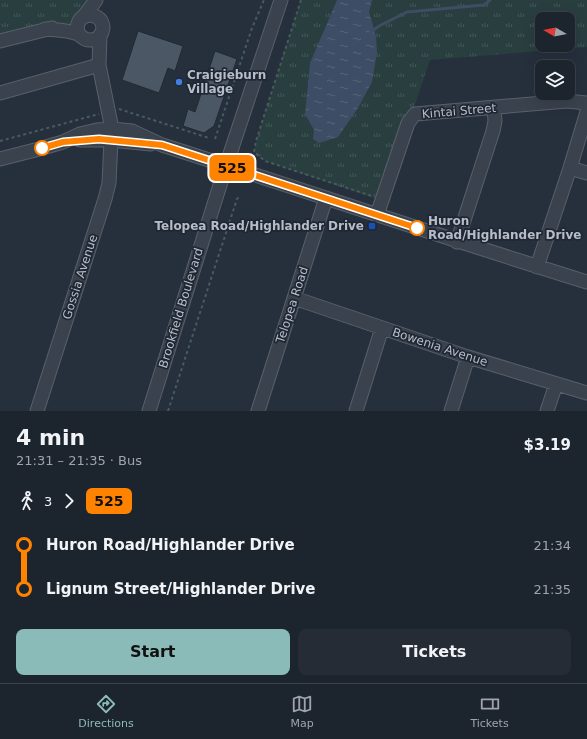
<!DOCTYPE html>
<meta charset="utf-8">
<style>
:root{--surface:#1c242e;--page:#252c36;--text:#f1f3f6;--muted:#a0a4aa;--line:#3a414a;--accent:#8bbbb9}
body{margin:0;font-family:"DejaVu Sans",sans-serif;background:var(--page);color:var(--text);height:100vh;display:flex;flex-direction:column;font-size:15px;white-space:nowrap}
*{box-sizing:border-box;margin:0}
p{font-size:13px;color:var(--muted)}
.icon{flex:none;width:22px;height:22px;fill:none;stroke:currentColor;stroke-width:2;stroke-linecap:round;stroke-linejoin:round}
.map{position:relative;height:411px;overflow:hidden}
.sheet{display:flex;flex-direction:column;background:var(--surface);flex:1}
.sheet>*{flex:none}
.badge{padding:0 8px;border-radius:6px;font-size:14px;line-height:26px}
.needle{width:26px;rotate:279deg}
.tools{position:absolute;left:535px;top:12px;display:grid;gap:8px}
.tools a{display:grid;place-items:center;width:40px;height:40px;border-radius:8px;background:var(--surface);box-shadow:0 4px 16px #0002,0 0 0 1px var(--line);font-size:20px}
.map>.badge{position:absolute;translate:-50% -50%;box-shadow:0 0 0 2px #fff}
.legs{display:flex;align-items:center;gap:6px;height:44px;padding:0 16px;font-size:13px}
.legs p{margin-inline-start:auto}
.summary{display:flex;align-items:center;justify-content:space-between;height:68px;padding:0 16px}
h1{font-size:22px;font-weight:700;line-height:30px}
.primary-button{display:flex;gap:8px;margin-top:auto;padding:8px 16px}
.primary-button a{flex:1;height:46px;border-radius:8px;background:var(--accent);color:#111;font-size:16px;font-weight:700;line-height:46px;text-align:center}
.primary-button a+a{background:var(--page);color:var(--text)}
ul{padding:0 16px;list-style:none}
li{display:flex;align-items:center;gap:14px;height:44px;font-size:15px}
li i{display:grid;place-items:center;width:6px;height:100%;margin:0 5px;background:currentColor}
li i::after{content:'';width:10px;height:10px;margin:-5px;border:3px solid;border-radius:50%;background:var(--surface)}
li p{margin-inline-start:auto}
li:first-child i{background:linear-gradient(#0000 50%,currentColor 0)}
li:last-child i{background:linear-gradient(currentColor 50%,#0000 0)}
.tab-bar{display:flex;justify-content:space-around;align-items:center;height:56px;border-top:1px solid var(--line);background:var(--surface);font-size:11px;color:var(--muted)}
.tab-bar a{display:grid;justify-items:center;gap:2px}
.tab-bar .active{color:var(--accent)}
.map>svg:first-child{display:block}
</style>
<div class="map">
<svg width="587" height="411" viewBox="0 0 587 411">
<defs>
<pattern id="grass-tufts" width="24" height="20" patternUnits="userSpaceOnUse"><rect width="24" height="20" fill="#293e3f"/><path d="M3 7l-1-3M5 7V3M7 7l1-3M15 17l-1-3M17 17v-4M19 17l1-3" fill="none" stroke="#465859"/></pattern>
<pattern id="water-ripples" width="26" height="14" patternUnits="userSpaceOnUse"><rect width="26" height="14" fill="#3d4d65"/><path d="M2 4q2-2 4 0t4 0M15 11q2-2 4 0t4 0" fill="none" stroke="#57657a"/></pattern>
</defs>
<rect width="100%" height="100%" fill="#26303d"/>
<path fill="url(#grass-tufts)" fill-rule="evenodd" d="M0,0H96L78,23L0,41Z
M301,0H587V47L430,60L382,201L265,161L254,152L256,141ZM542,19H568V45H542Z"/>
<path fill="url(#water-ripples)" d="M337,0H372L369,12L376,36L377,53L372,82L358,108L338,137L319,143L313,139L314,130L305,114L310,63Z"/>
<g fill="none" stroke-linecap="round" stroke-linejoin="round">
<path stroke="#3d4d65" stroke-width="3" d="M371,32L379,26L407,12L484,5L490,0"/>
</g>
<path fill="#4c5766" stroke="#212935" d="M138,31L183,46L175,71L168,68L159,93L122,80Z
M215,51L237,59L214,126L204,133L183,126L188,109L195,112Z"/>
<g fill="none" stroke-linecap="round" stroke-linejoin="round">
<defs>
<path id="minor" d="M84,16L96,0
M45,29C55,30 68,30 78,34C82,36 84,40 89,40C92,40 95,40 98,38C101,35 103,31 103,27C101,8 70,13 79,35
M100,35L99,65L112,129
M0,41L52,28
M0,93L99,65
M80,140H111L151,144
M0,159L39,149L63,142L80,134L97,130L112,129L132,131L162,145C304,190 445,238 587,282
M570,168L587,173
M377,215L408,123L415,114L567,101L587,103
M457,242L493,131L495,121L494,108
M537,267L570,168L587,112
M294,298L468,357L587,393
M37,411L105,199L109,183L111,140
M149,411L226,166L281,0
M258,411L326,198
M356,411L382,328
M451,411L468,357
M547,411L556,384"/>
</defs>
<use href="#minor" stroke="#58606b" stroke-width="15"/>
<path stroke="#485b5d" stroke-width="2" stroke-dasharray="3 3" stroke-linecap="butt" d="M301,0L256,141L254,152L265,161L372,196
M119,109L209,138
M215,139L252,28L264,0
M0,141L99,114
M168,411L237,199L240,195"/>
<use href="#minor" stroke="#3a424e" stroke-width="13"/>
</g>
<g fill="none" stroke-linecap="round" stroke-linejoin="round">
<defs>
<path id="line-1" d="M42,148L63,142L99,139L162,145L417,228"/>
</defs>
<use href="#line-1" stroke="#fff" stroke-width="9"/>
<use href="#line-1" stroke="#ff8200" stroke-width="6"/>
</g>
<circle fill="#3f7fe0" stroke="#1f2733" stroke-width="1.5" cx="179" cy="82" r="4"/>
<g fill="#fff" stroke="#ff8200" stroke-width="2">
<circle cx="42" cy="148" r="7"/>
<circle cx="417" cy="228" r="7"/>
</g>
<rect fill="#1a4fb4" stroke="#1f2733" stroke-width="1.5" x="368" y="222" width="8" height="8" rx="2"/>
<g text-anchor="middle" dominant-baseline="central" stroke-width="3.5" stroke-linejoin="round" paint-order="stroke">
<g font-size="12" font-weight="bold" fill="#b6bdc8" stroke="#1f2733" text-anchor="start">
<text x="187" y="75">Craigieburn<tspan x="187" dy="14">Village</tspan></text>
<text x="364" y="226" text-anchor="end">Telopea Road/Highlander Drive</text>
</g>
<g font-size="12" fill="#b6bdc8" stroke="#1f2733">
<text transform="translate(459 111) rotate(-5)">Kintai Street</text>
<text transform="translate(80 277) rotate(-72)">Gossia Avenue</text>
<text transform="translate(292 305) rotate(-72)">Telopea Road</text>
<text transform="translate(181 308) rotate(-73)">Brookfield Boulevard</text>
<text transform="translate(440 347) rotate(18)">Bowenia Avenue</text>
</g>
<g font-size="12" font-weight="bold" fill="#b6bdc8" stroke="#1f2733" text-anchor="start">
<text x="428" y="221">Huron<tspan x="428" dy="14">Road/Highlander Drive</tspan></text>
</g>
</g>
</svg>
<div class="tools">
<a><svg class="needle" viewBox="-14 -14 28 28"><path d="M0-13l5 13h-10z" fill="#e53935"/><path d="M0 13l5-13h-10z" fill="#a0a4aa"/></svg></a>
<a><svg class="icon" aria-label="layers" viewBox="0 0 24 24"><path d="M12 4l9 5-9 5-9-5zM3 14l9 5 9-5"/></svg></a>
</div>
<b class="badge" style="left:232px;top:168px;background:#ff8200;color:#111">525</b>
</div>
<section class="sheet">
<div class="summary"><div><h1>4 min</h1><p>21:31 – 21:35 · Bus</p></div><b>$3.19</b></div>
<div class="legs"><svg class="icon" aria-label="walk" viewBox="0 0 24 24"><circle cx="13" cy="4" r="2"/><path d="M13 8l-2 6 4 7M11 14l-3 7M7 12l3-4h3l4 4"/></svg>3<svg class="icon" aria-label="forward" viewBox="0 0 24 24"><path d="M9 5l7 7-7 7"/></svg><b class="badge" style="background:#ff8200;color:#111">525</b></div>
<ul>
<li><i style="color:#ff8200"></i><b>Huron Road/Highlander Drive</b><p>21:34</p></li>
<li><i style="color:#ff8200"></i><b>Lignum Street/Highlander Drive</b><p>21:35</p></li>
</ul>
<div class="primary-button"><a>Start</a><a>Tickets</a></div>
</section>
<nav class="tab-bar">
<a class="active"><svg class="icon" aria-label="directions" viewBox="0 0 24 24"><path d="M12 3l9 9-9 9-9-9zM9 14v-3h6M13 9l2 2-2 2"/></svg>Directions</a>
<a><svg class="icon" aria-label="map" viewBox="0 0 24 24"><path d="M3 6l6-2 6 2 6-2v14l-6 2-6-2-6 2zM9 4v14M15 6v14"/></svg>Map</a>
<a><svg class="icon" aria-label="tickets" viewBox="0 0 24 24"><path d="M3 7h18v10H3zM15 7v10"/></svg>Tickets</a>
</nav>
